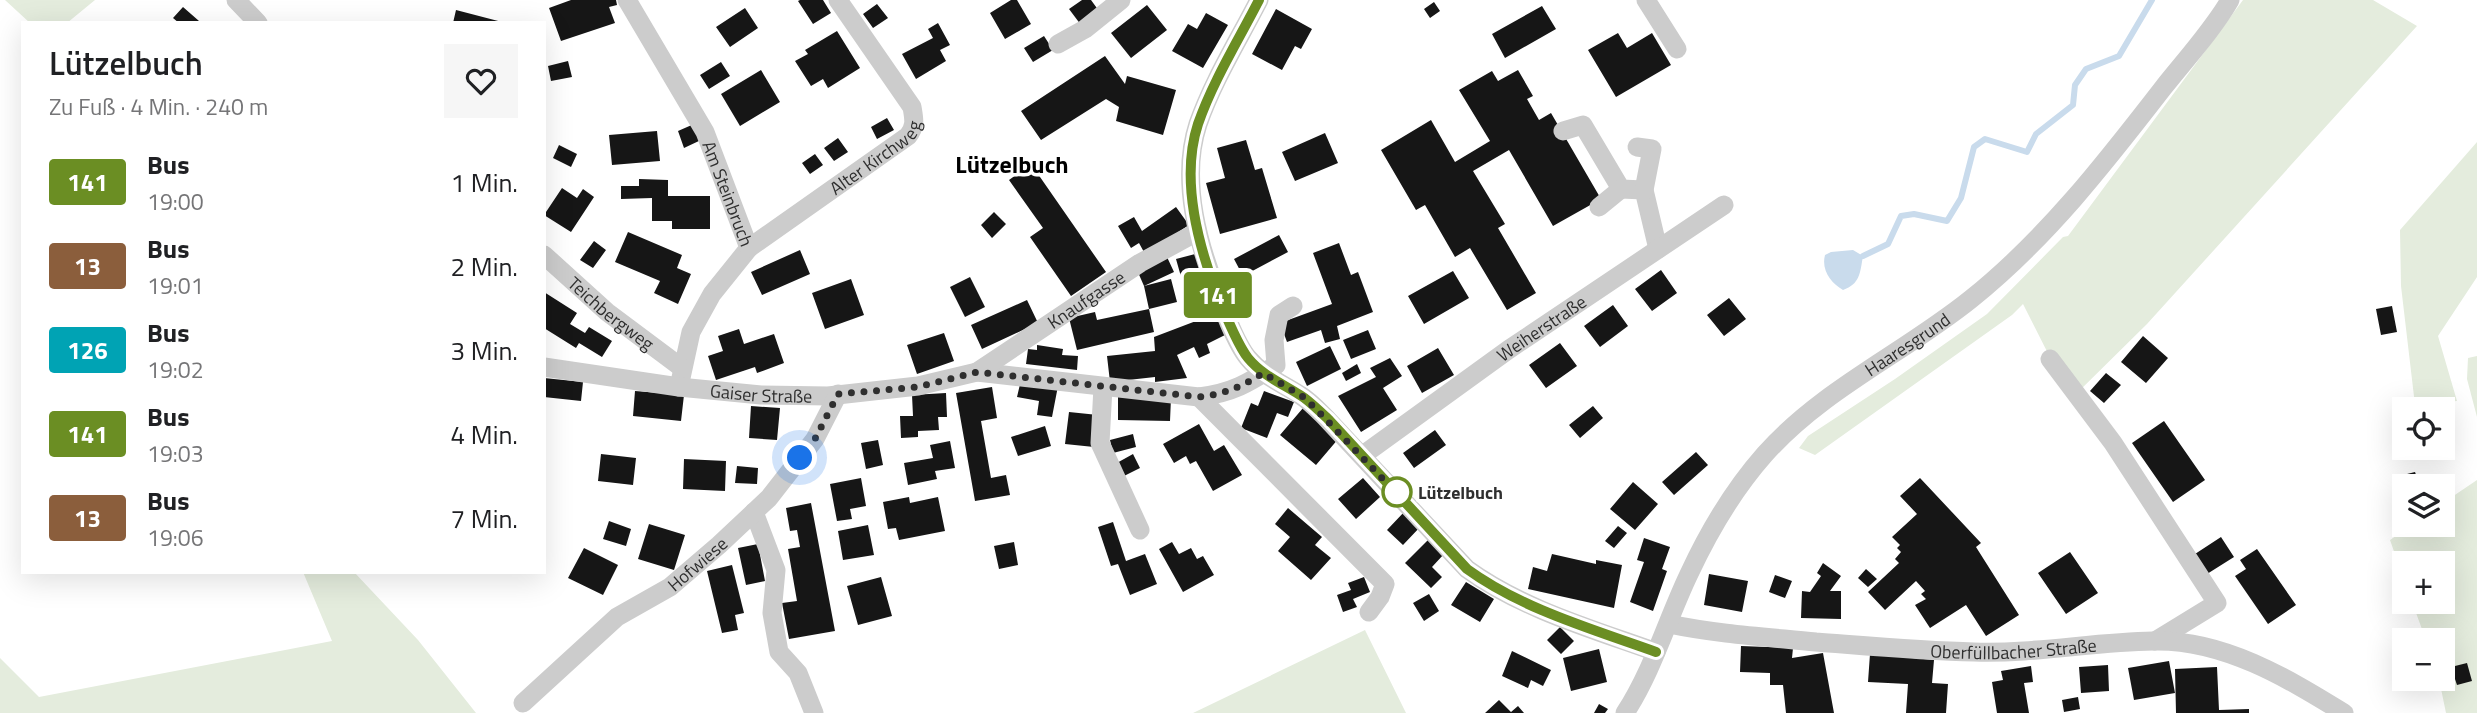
<!DOCTYPE html>
<html lang="de">
<meta charset="utf-8">
<style>
:root{--surface:#fff;--page:#f6f6f6;--text:#202124;--muted:#757577}
body{margin:0;font-family:"Titillium Web",sans-serif;background:var(--page);color:var(--text);height:100vh;display:flex;flex-direction:column;font-size:26px;white-space:nowrap}
*{box-sizing:border-box;margin:0}
p{font-size:23px;color:var(--muted)}
.icon{flex:none;width:38px;height:38px;fill:none;stroke:currentColor;stroke-width:2;stroke-linecap:round;stroke-linejoin:round}
.map{position:relative;flex:1;overflow:hidden}
.sheet{position:absolute;left:21px;top:21px;width:525px;height:553px;display:flex;flex-direction:column;background:var(--surface);border-radius:0px;box-shadow:0 7px 28px #0002}
.sheet>*{flex:none}
.badge{padding:0 14px;border-radius:5px;font-size:24px;line-height:46px}
.controls{position:absolute;left:2392px;top:397px;display:grid;gap:14px}
.controls a{display:grid;place-items:center;width:63px;height:63px;border-radius:0px;background:var(--surface);box-shadow:0 7px 28px #0002;font-size:35px}
.you{position:absolute;width:35px;height:35px;margin:-18px;border:5px solid #fff;border-radius:50%;background:#1a73e8;box-shadow:0 0 0 10px #1a73e833}
.map>.badge{position:absolute;translate:-50% -50%;box-shadow:0 0 0 4px #fff}
.round{display:grid;place-items:center;flex:none;width:74px;height:74px;border-radius:0px;background:var(--page)}
.head{display:flex;align-items:center;justify-content:space-between;height:119px;padding:0 28px}
h1{font-size:33px;font-weight:600;line-height:52px}
ul{padding:0;list-style:none}
li{display:flex;align-items:center;gap:21px;height:84px;padding:0 28px}
li div{flex:1}
li b{display:block;font-size:26px}
li em{font-style:normal}
li .badge{min-width:77px;font-weight:700;text-align:center}
.map>svg:first-child{display:block}
</style>
<div class="map">
<svg width="2477" height="713" viewBox="0 0 2477 713">
<rect width="100%" height="100%" fill="#fff"/>
<path fill="#e4ecdd" d="M5,0H95L67,23H30Z
M2243,0H2373L2417,26L2147,324L2071,399L2023,304L2012,315L1815,455L1799,448L1808,436L1895,379L1987,314L2063,237L2068,236Z
M2477,142V277L2438,336L2457,401L2415,405L2401,286L2400,230Z
M2477,356V417L2467,379L2468,358Z
M2477,480V713H2446L2439,679H2443V640H2426L2412,602H2443V564H2404V580L2390,540L2412,525H2443V503Z
M303,572H354L418,640L476,713H0V658L39,697L332,641Z
M1365,630L1406,713H1193Z"/>
<path fill="#c9dbec" d="M1853,250L1863,256C1860,273 1860,284 1843,290C1831,283 1821,270 1825,255L1831,252Z"/>
<g fill="none" stroke-linecap="round" stroke-linejoin="round">
<path stroke="#c9dbec" stroke-width="6" d="M1863,256L1888,244L1901,216L1914,214L1947,221L1961,198L1974,147L1985,139L2027,152L2036,134L2073,105L2075,85L2086,69L2119,56L2152,0"/>
</g>
<path fill="#161616" d="M571,0H616L617,5L609,7L615,23L561,41L549,8Z
M800,0H823L831,13L813,24L798,1Z
M1011,0H1017L1031,24L1005,39L990,13Z
M1082,0H1091L1099,11L1081,25L1069,9Z
M1434,2L1440,11L1430,18L1424,9Z
M877,4L888,18L873,28L863,14Z
M1147,5L1167,30L1131,58L1111,33Z
M1542,6L1556,29L1505,58L1492,34Z
M183,7L199,21L197,23H179L173,18Z
M745,8L758,28L730,47L716,27Z
M1276,9L1312,29L1301,49L1295,46L1282,70L1252,54Z
M456,10L502,22V23H453Z
M1206,13L1228,25L1203,68L1172,51L1188,24L1197,29Z
M938,23L950,45L940,50L946,61L916,79L902,54L933,38L928,29Z
M837,31L860,68L828,88L823,79L811,86L795,61L808,54L805,50Z
M1618,33L1627,48L1652,33L1671,65L1616,97L1588,50Z
M1044,36L1053,50L1033,62L1024,48Z
M1105,56L1125,84L1127,76L1176,90L1163,135L1116,121L1119,107L1106,99L1041,140L1021,111Z
M568,61L572,77L551,81L548,66Z
M721,62L730,76L709,89L700,75Z
M761,70L780,102L740,126L721,94Z
M1518,70L1533,96L1527,99L1539,120L1551,113L1601,199L1553,226L1509,150L1473,171L1505,224L1498,228L1536,293L1507,310L1470,248L1455,257L1425,205L1416,210L1381,150L1431,120L1455,162L1490,141L1459,90L1492,71L1498,81Z
M887,118L894,130L877,139L871,127Z
M694,124L701,140L684,148L678,131Z
M657,131L660,161L612,165L609,135Z
M1325,133L1338,163L1295,181L1282,152Z
M838,138L848,152L834,161L824,148Z
M1246,140L1255,170L1262,168L1277,218L1220,234L1206,183L1225,178L1217,148Z
M559,145L577,154L571,167L553,158Z
M815,154L823,165L810,174L802,163Z
M1031,164L1106,272L1071,296L1030,237L1043,228L1009,180Z
M639,179L668,180V196H710V229H672V221H652V198L621,199V186H639Z
M562,188L577,198L583,189L594,197L571,232L544,215Z
M1176,207L1189,225L1145,254L1139,243L1131,248L1118,226L1134,217L1142,231Z
M994,212L1006,224L992,238L981,225Z
M628,232L682,255L677,268L691,274L678,304L654,293L660,281L615,262Z
M1279,235L1288,252L1243,276L1234,259Z
M594,241L606,250L593,268L580,260Z
M1339,243L1351,275L1358,272L1373,312L1337,326L1340,339L1325,343L1321,330L1287,342L1280,323L1332,304L1313,253Z
M800,250L810,274L762,295L751,272Z
M1199,253L1212,299L1189,305L1176,259Z
M1167,257L1174,272L1144,286L1137,270Z
M1661,270L1677,293L1652,311L1635,289Z
M1453,271L1469,298L1424,324L1408,296Z
M970,277L985,307L965,317L950,287Z
M851,279L864,315L825,329L812,293Z
M1171,279L1177,302L1149,309L1154,332L1077,350L1069,318L1095,312L1097,320L1149,309L1144,286Z
M544,292L577,313L570,324L585,333L589,327L612,341L602,357L579,343L576,348L544,328Z
M1729,298L1746,319L1724,336L1707,315Z
M1027,300L1038,323L982,349L971,325Z
M1613,305L1628,326L1600,347L1584,326Z
M2392,306L2397,332L2381,335L2376,309Z
M1217,313L1225,335L1207,344L1210,353L1199,358L1194,347L1177,355L1187,378L1155,382V377L1110,382L1107,356L1155,351L1154,337Z
M739,329L744,344L774,334L784,363L757,373L755,367L716,380L708,356L723,351L718,336Z
M1368,330L1376,349L1351,359L1343,340Z
M944,333L954,361L917,374L907,345Z
M2143,336L2168,358L2146,383L2121,362Z
M1560,343L1577,366L1546,388L1529,365Z
M1037,345L1063,349L1062,355L1078,356L1077,370L1026,364L1028,349L1037,350Z
M1330,346L1341,369L1307,386L1296,362Z
M1438,348L1454,375L1422,393L1407,366Z
M1390,358L1402,376L1383,388L1397,410L1361,432L1338,396L1376,377L1370,368Z
M1357,364L1361,373L1346,381L1342,373Z
M2106,373L2121,385L2104,403L2090,391Z
M544,378L583,382L581,401L544,397Z
M1021,380L1058,386L1052,417L1037,415L1039,401L1017,397Z
M992,387L997,418L981,421L991,478L1006,475L1010,495L975,501L956,393Z
M635,391L684,395L681,421L633,416Z
M1264,391L1294,402L1288,417L1277,413L1267,438L1241,428L1251,403L1258,406Z
M946,393L947,417H938L939,430L918,431V437L901,438L900,416H913L912,395Z
M1118,397L1171,398L1170,421L1118,420Z
M751,406L780,408L777,440L749,438Z
M1593,406L1603,418L1580,438L1569,425Z
M1303,408L1339,438L1316,465L1280,435Z
M1069,412L1098,415L1094,447L1065,444Z
M2164,421L2205,480L2173,502L2132,443Z
M1199,424L1214,451L1224,445L1242,475L1213,491L1196,461L1190,464L1186,456L1174,463L1163,444Z
M2404,425V441L2399,442L2396,427Z
M1045,426L1051,446L1018,456L1011,437Z
M1435,430L1446,445L1414,468L1403,453Z
M1133,434L1136,447L1113,453L1110,440Z
M878,440L883,465L866,469L861,443Z
M950,441L955,468L935,471L937,479L908,485L904,463L933,458L930,445Z
M1696,452L1708,465L1674,495L1662,482Z
M601,454L636,458L633,485L598,481Z
M1133,454L1140,468L1122,477L1115,464Z
M684,459L726,461L725,491L683,489Z
M737,466L758,468L757,484L735,483Z
M2415,472L2420,486H2407L2403,475Z
M861,478L866,506L850,509L852,519L837,521L830,484Z
M1363,478L1380,497L1356,519L1338,499Z
M1920,478L1981,543L1976,547L2019,615L1986,636L1966,605L1930,628L1915,605L1926,599L1921,594L1925,591L1916,581L1885,610L1868,592L1899,563L1895,559L1901,552L1897,548L1900,545L1892,537L1917,514L1900,496Z
M1633,482L1658,504L1635,530L1610,509Z
M909,497L910,503L938,497L945,531L899,540L896,528L888,529L883,502Z
M811,503L835,631L789,639L782,603L797,601L788,549L800,547L797,530L790,531L786,508Z
M1288,508L1322,537L1315,545L1331,558L1311,580L1278,551L1290,537L1275,524Z
M1405,511L1421,526L1403,545L1387,530Z
M609,521L631,529L626,546L603,539Z
M1113,522L1126,561L1145,554L1157,584L1130,595L1118,564L1111,566L1098,527Z
M649,524L685,535L674,570L638,559Z
M868,525L874,555L843,560L838,531Z
M1618,526L1627,533L1614,548L1605,541Z
M2221,537L2234,557L2207,574L2195,554Z
M1644,538L1670,547L1662,569L1667,571L1653,611L1630,602L1644,562L1637,560Z
M1429,539L1444,554L1432,567L1442,577L1431,588L1405,563Z
M1014,542L1018,565L999,569L994,546Z
M1172,542L1179,554L1191,548L1197,559L1203,556L1214,575L1183,592L1159,549Z
M758,544L765,581L746,585L738,548Z
M584,548L618,565L603,595L568,578Z
M2257,549L2296,605L2268,624L2235,576L2246,569L2240,560Z
M2070,552L2098,593L2066,614L2038,573Z
M1552,554L1596,564V560L1622,565L1614,608L1528,589L1533,567L1547,571Z
M1823,563L1841,576L1830,591H1841V619L1801,618L1802,591L1810,592L1821,576L1817,573Z
M732,565L744,613L735,615L738,630L722,633L707,571Z
M1866,569L1877,579L1868,587L1858,578Z
M1709,574L1748,581L1742,612L1704,605Z
M1775,575L1792,581L1785,598L1769,592Z
M881,577L892,616L858,625L847,586Z
M1364,577L1370,592L1353,599L1357,607L1343,612L1337,595L1351,590L1348,583Z
M1466,582L1494,599L1480,622L1451,605Z
M1429,594L1439,611L1424,621L1413,603Z
M1560,627L1574,641L1561,654L1547,640Z
M1741,646L1793,648L1792,658L1823,653L1834,713H1786L1783,685H1770V673L1740,672Z
M1599,649L1607,682L1571,691L1563,658Z
M1512,651L1551,670L1543,686L1531,680L1528,688L1502,676Z
M1870,654L1934,660L1932,683L1948,684L1946,713H1906L1908,684L1868,682Z
M2169,661L2175,693L2134,700L2128,668Z
M2467,663L2472,681L2457,685L2451,667Z
M2108,665L2109,691L2081,693L2079,667Z
M2031,666L2033,682L2024,683L2029,713H1997L1992,682L2003,680L2001,671Z
M2217,667L2219,710L2249,709V713H2176L2175,669Z
M2078,697L2080,709L2064,712L2062,700Z
M1499,700L1511,712L1518,706L1524,713H1485Z
M1599,704L1608,709L1605,713H1594Z"/>
<g fill="none" stroke-linecap="round" stroke-linejoin="round">
<g stroke="#ccc" stroke-width="19">
<path d="M236,0L258,23"/>
<path id="s1" d="M627,0L705,132L749,248L712,294L691,332L679,387"/>
<path d="M1259,0C1238,41 1213,81 1198,124C1181,176 1196,237 1215,286C1221,304 1236,344 1248,358C1262,375 1281,383 1300,395C1310,401 1319,411 1327,419L1467,569C1522,609 1592,629 1656,652"/>
<path d="M1646,0L1677,49"/>
<path d="M1058,44L1085,29L1121,0"/>
<path d="M1563,131L1583,125L1621,189L1644,190L1658,249"/>
<path d="M1637,147L1652,149L1644,190"/>
<path d="M1599,207L1621,189"/>
<path id="s2" d="M749,248L908,136C916,126 914,119 912,107L838,0"/>
<path id="s3" d="M544,255L607,312L682,368"/>
<path d="M2050,359L2113,443L2217,603L2155,641"/>
<path id="s4" d="M544,367L679,387L761,395L828,396L918,386L977,372L1199,397C1232,393 1249,383 1276,365L1274,340L1279,315L1293,306"/>
<path id="s5" d="M977,372L1140,263L1197,232"/>
<path d="M1103,387L1100,443L1140,530"/>
<path d="M1199,397L1385,584L1380,597L1369,612"/>
<path id="s6" d="M1363,455L1508,350L1724,205"/>
<path d="M754,512L776,570L772,613L779,652L798,673L814,713"/>
<path id="s7" d="M1669,624C1717,634 1766,637 1816,642C1868,646 1921,651 1974,652C2034,654 2093,642 2153,641C2223,639 2287,678 2344,713"/>
<path id="s8" d="M523,703L617,617L670,587L719,545L769,498L815,439L838,394"/>
<path id="s9" d="M1625,713C1653,670 1667,620 1689,574C1709,531 1734,489 1765,454C1823,389 1904,353 1971,299C2046,239 2105,163 2163,88C2185,60 2212,31 2230,0"/>
</g>
</g>
<g fill="none" stroke-linecap="round" stroke-linejoin="round">
<defs>
<path id="line" d="M1259,0C1238,41 1213,81 1198,124C1181,176 1196,237 1214,286C1221,304 1236,343 1248,358C1262,375 1281,383 1300,395C1310,401 1319,411 1328,419L1467,569C1522,609 1592,629 1656,652"/>
</defs>
<use href="#line" stroke="#fff" stroke-width="16"/>
<use href="#line" stroke="#6b8e23" stroke-width="10"/>
<path stroke="#2f2f2f" stroke-width="7" stroke-dasharray="0 12.6" d="M800,458L815,439L838,394L918,387L977,372L1199,397C1224,394 1242,387 1263,373L1302,396L1315,408L1403,500L1397,492"/>
</g>
<circle fill="#fff" stroke="#6b8e23" stroke-width="3.5" cx="1397" cy="492" r="14"/>
<g text-anchor="middle" dominant-baseline="central" stroke-width="7" stroke-linejoin="round" paint-order="stroke">
<g font-size="18" fill="#2f2f2f" stroke="#fff">
<text stroke="none"><textPath href="#s2" startOffset="156">Alter Kirchweg</textPath></text>
<text stroke="none"><textPath href="#s1" startOffset="219">Am Steinbruch</textPath></text>
<text stroke="none"><textPath href="#s5" startOffset="131">Knaufgasse</textPath></text>
<text stroke="none"><textPath href="#s3" startOffset="89">Teichbergweg</textPath></text>
<text stroke="none"><textPath href="#s6" startOffset="219">Weiherstraße</textPath></text>
<text stroke="none"><textPath href="#s9" startOffset="476">Haaresgrund</textPath></text>
<text stroke="none"><textPath href="#s4" startOffset="219">Gaiser Straße</textPath></text>
<text stroke="none"><textPath href="#s8" startOffset="224">Hofwiese</textPath></text>
<text stroke="none"><textPath href="#s7" startOffset="346">Oberfüllbacher Straße</textPath></text>
</g>
<g font-size="18" font-weight="bold" fill="#2f2f2f" stroke="#fff" text-anchor="start">
<text x="1418" y="492">Lützelbuch</text>
</g>
<g font-size="24" font-weight="bold" fill="#000" stroke="#fff">
<text x="1012" y="164">Lützelbuch</text>
</g>
</g>
</svg>
<div class="controls">
<a><svg class="icon" aria-label="locate" viewBox="0 0 24 24"><circle cx="12" cy="12" r="6"/><path d="M12 2v4M12 18v4M2 12h4M18 12h4"/></svg></a>
<a><svg class="icon" aria-label="layers" viewBox="0 0 24 24"><path d="M12 4l9 5-9 5-9-5zM3 14l9 5 9-5"/></svg></a>
<a>+</a>
<a>−</a>
</div>
<div class="you" style="left:800px;top:458px"></div>
<b class="badge" style="left:1218px;top:295px;background:#6b8e23;color:#fff">141</b>
<section class="sheet">
<div class="head"><div><h1>Lützelbuch</h1><p>Zu Fuß · 4 Min. · 240 m</p></div><a class="round"><svg class="icon" aria-label="heart" viewBox="0 0 24 24"><path d="M12 20l-8-8c-3-5 5-10 8-4 3-6 11-1 8 4z"/></svg></a></div>
<ul>
<li><span class="badge" style="background:#6b8e23;color:#fff">141</span><div><b>Bus</b><p>19:00</p></div><em>1 Min.</em></li>
<li><span class="badge" style="background:#8b5e3c;color:#fff">13</span><div><b>Bus</b><p>19:01</p></div><em>2 Min.</em></li>
<li><span class="badge" style="background:#00a3b4;color:#fff">126</span><div><b>Bus</b><p>19:02</p></div><em>3 Min.</em></li>
<li><span class="badge" style="background:#6b8e23;color:#fff">141</span><div><b>Bus</b><p>19:03</p></div><em>4 Min.</em></li>
<li><span class="badge" style="background:#8b5e3c;color:#fff">13</span><div><b>Bus</b><p>19:06</p></div><em>7 Min.</em></li>
</ul>
</section>
</div>
